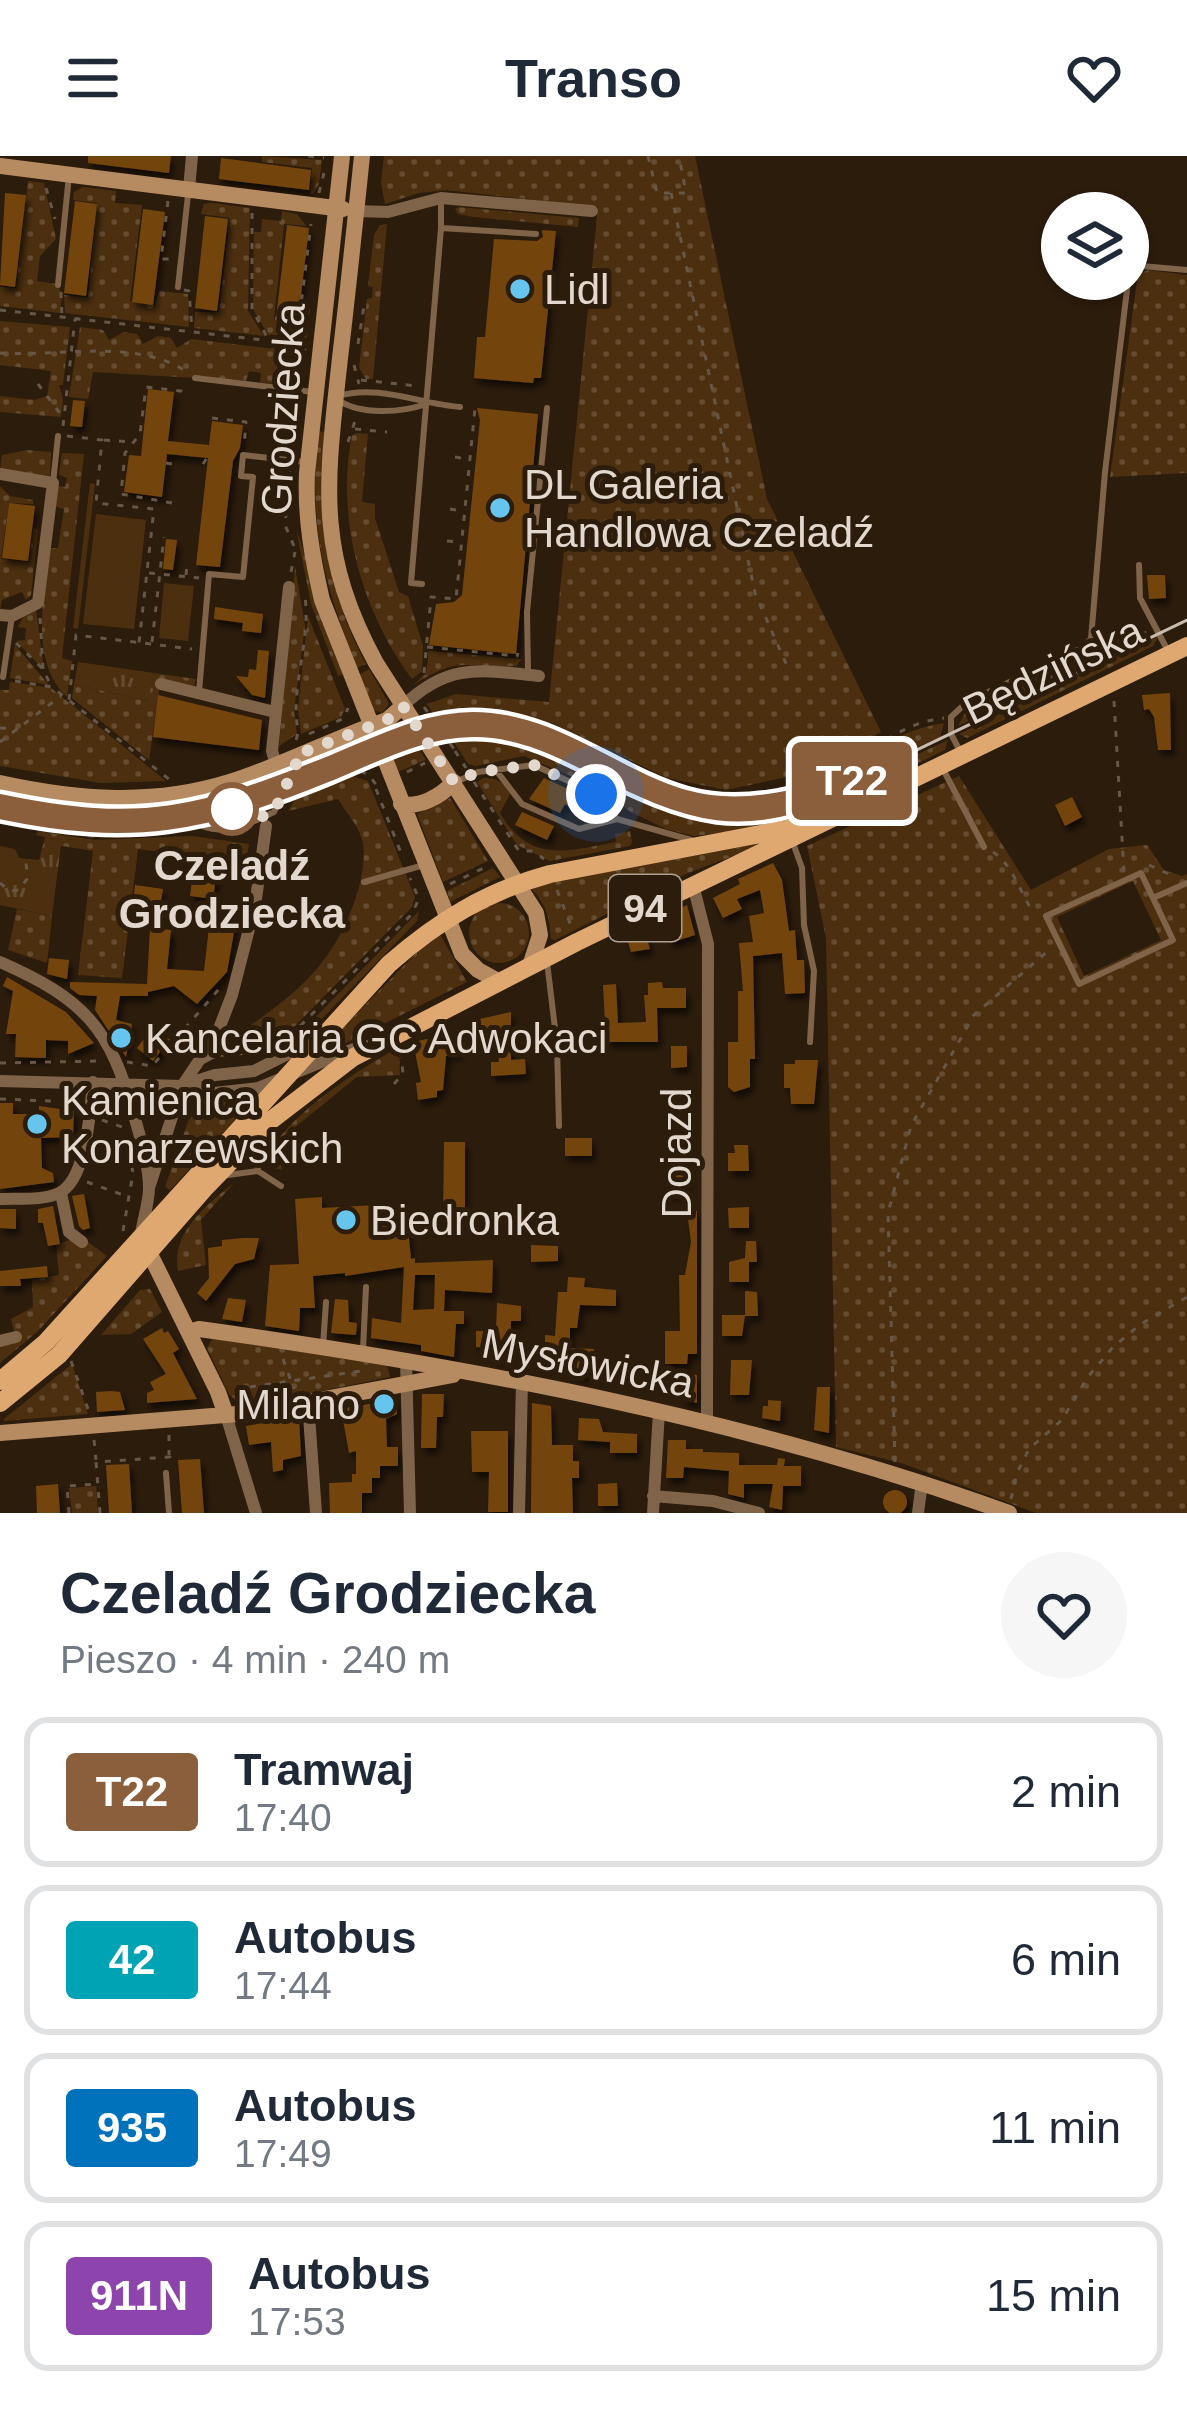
<!DOCTYPE html>
<html lang="pl">
<meta charset="utf-8">
<style>
:root{--surface:#fff;--page:#f6f6f7;--text:#1f2937;--muted:#747a83;--line:#e0e1e3}
body{margin:0;font-family:Arial,sans-serif;background:var(--page);color:var(--text);height:100vh;display:flex;flex-direction:column;font-size:45px;white-space:nowrap}
*{box-sizing:border-box;margin:0}
p{font-size:39px;color:var(--muted)}
.icon{flex:none;width:66px;height:66px;fill:none;stroke:currentColor;stroke-width:2;stroke-linecap:round;stroke-linejoin:round}
.map{position:relative;height:1357px;overflow:hidden}
.details{display:flex;flex-direction:column;background:var(--surface);flex:1}
.details>*{flex:none}
.badge{padding:0 24px;border-radius:9px;font-size:42px;line-height:78px}
.tools{position:absolute;left:1041px;top:36px;display:grid;gap:24px}
.tools a{display:grid;place-items:center;width:108px;height:108px;border-radius:50%;background:var(--surface);box-shadow:0 3px 9px #0004;font-size:60px}
.you{position:absolute;width:60px;height:60px;margin:-30px;border:9px solid #fff;border-radius:50%;background:#1a73e8;box-shadow:0 0 0 18px #1a73e833}
.map>.badge{position:absolute;translate:-50% -50%;box-shadow:0 0 0 6px #fff}
.round{display:grid;place-items:center;flex:none;width:126px;height:126px;border-radius:63px;background:var(--page)}
.overview{display:flex;align-items:center;justify-content:space-between;height:204px;padding:0 60px}
h1{font-size:57px;font-weight:700;line-height:90px}
ul{padding:0;list-style:none}
li{display:flex;align-items:center;gap:36px;height:150px;margin:0 24px 18px;padding:0 36px;border:6px solid var(--line);border-radius:24px}
li div{flex:1}
li b{display:block;font-size:45px}
li em{font-style:normal}
li .badge{min-width:132px;font-weight:700;text-align:center}
header{display:flex;justify-content:space-between;align-items:center;height:156px;padding:0 60px;background:var(--surface);font-size:54px;font-weight:700}
.map>svg:first-child{display:block}
</style>
<header><svg class="icon" aria-label="menu" viewBox="0 0 24 24"><path d="M4 6h16M4 12h16M4 18h16"/></svg>Transo<svg class="icon" aria-label="heart" viewBox="0 0 24 24"><path d="M12 20l-8-8c-3-5 5-10 8-4 3-6 11-1 8 4z"/></svg></header>
<div class="map">
<svg width="1187" height="1357" viewBox="0 0 1187 1357">
<defs>
<pattern id="grass-dots" width="8" height="8" patternUnits="userSpaceOnUse" patternTransform="scale(3)"><rect width="8" height="8" fill="#4c2f0f"/><path d="M2 2h.1M6 6h.1" fill="none" stroke="#664c31" stroke-width="1.8" stroke-linecap="round"/></pattern>
<pattern id="park-tufts" width="24" height="20" patternUnits="userSpaceOnUse" patternTransform="scale(3)"><rect width="24" height="20" fill="#4c2f0f"/><path d="M3 7l-1-3M5 7V3M7 7l1-3M15 17l-1-3M17 17v-4M19 17l1-3" fill="none" stroke="#664c31"/></pattern>
<filter id="shadow"><feDropShadow dx="3.5" dy="6" stdDeviation="3" flood-color="#0009"/></filter>
</defs>
<rect width="100%" height="100%" fill="#2c1c0c"/>
<path fill="url(#grass-dots)" fill-rule="evenodd" d="M262,0L322,4L319,28L313,38H310L312,12L262,6Z
M384,0H695L767,343L881,576L815,615L726,634L667,622L552,567L502,555H466L435,561L427,548L456,538L549,546L598,51L446,34L419,37L385,48L381,27Z
M28,25L44,27L56,83L40,100L37,125L56,128L62,137L60,157L0,150V131L16,132Z
M83,31L116,35L115,47L142,49L130,145L155,149L159,135L188,138L189,171L65,157L64,139L88,141L97,47L73,44L74,36Z
M212,47L250,52L248,155L264,180L194,172L195,156H219L230,62L201,58L204,48Z
M459,51L579,62L578,71L473,61L458,58L455,53Z
M282,55L297,58L306,70L284,68L274,163L300,166L302,151L310,152L307,181L303,184L269,180L253,153L254,76H261L262,63L281,65Z
M387,68L373,223H366L359,212L367,143L372,142L373,131L368,130L374,79L380,69Z
M1148,114L1187,119V317L1110,321L1138,118Z
M0,165L70,171L63,229H59L63,243L61,261L0,256V240L35,244L47,240L51,215L0,209Z
M80,171L103,174L109,184L124,176L137,178L143,188L158,180L171,182L177,192L191,183L275,193L288,230L260,226L261,217L249,215L246,225L93,216L88,243L69,241Z
M317,275L324,276C318,363 325,430 366,508L357,512C322,421 310,374 317,275Z
M357,277L368,278L362,346L375,348V362L399,436L408,440L423,490L422,515L412,523C362,456 335,362 352,279Z
M27,294L51,296L50,320L0,314L2,299Z
M62,297L84,298L62,502L72,505L67,541C29,506 44,438 50,392H58L64,353L54,350L58,330L65,331L67,322L59,319Z
M0,330L10,340L33,344V348L9,347L1,403L29,406L33,372L38,373L31,439L26,444L22,436L2,444L0,454Z
M296,372L344,518L338,520L311,448Z
M295,411L305,470L294,555L297,578L279,590Z
M36,453L43,508L39,509L16,485L25,484L26,472L18,471L24,459Z
M308,460L345,553L341,561L301,578L298,553Z
M1146,475L1147,480L958,570L966,555L1088,494L1101,482Z
M1158,480L1153,490L967,582L959,578Z
M15,489L49,529L10,522Z
M429,495L522,503L516,510C464,514 463,497 412,530L426,517Z
M369,513L389,548L382,557L374,554L359,519Z
M154,517L196,523L194,531L160,527L149,604L72,542L74,528L147,545Z
M10,526L51,532L166,625L101,627L0,610V534H9Z
M944,567L940,581L868,614L862,606C882,584 915,572 944,567Z
M448,577C522,580 588,611 651,648L654,645C730,672 779,661 852,630L857,638L760,672L694,680L666,673L629,655L606,635L524,600L476,610L468,608Z
M948,584L945,594L875,628L871,620Z
M414,585L426,604L398,616L390,595Z
M352,620L368,625L415,741L411,752L295,870L262,877L248,871C303,833 336,803 357,738C362,722 366,699 362,683C358,669 345,655 338,643L288,655L296,642Z
M959,620L1031,734L1109,693L1147,689L1164,714L1182,720L1187,718V1357H1036L901,1307L836,1291L826,782L807,690ZM1133,725L1161,784L1084,820L1057,761Z
M484,622C496,622 505,626 510,638L500,657C530,708 567,695 616,686L615,678L630,675L632,686L630,690L550,705L517,689L477,626Z
M0,634L82,649L162,648L174,656L96,659L0,644Z
M450,642L488,705L443,726L417,658Z
M0,658C63,672 123,677 186,667L190,671C125,682 64,676 0,662Z
M38,675L95,684L192,680L249,688L246,708L138,693L122,822L78,819L93,695L50,688L42,693L45,681L36,679Z
M773,685L688,717L555,784L551,783C550,759 545,747 529,730Z
M493,712L500,721L450,746L447,735Z
M469 777a30 30 0 1 1 60 0a30 30 0 1 1-60 0Z
M17,753L52,760L47,807L8,794Z
M419,755L417,765L308,877L290,884L289,881L308,869Z
M433,780H441L467,826L324,898L321,894Z
M399,891L400,919L357,921L279,984L282,1014L271,1011L269,995C300,951 353,917 399,891Z
M260,937L170,1034L165,1031L196,943Z
M234,1027L201,1064L206,1109L178,1115C171,1077 206,1049 234,1027Z
M80,1080L107,1100L38,1175L0,1207V1188L16,1183L11,1163L33,1151L32,1124L59,1119L56,1089Z
M150,1133L162,1156L131,1178L101,1179L140,1134Z
M212,1183L387,1208L390,1221L243,1251L229,1238L207,1192Z
M72,1208L88,1258L4,1265V1263Z
M96,1330L98,1357H72L69,1332Z"/>
<path fill="url(#park-tufts)" d="M78,506L154,517L148,545L74,528Z
M50,688L61,689L52,760L0,749V690L15,693L19,702L39,704L42,693Z"/>
<path fill="#4c2f0f" d="M90,327L95,328L78,473L73,472Z
M96,358L146,364L134,473L83,468Z
M164,427L194,430L188,485L159,482Z"/>
<path fill="#73450c" fill-rule="evenodd" filter="url(#shadow)" d="M88,0H171L169,17L88,7Z
M221,2L311,14L309,34L219,23Z
M5,37L26,39L15,131L0,129Z
M75,45L97,48L86,140L64,137Z
M143,53L165,56L153,149L132,146Z
M205,60L228,63L217,155L195,152Z
M287,69L309,72L298,164L276,162Z
M542,74L556,75L541,222H534L533,227L474,222L477,181H485L494,83L537,85L543,81Z
M148,233L174,236L168,285L209,289L212,265L243,269L240,292L233,305L220,411L196,409L208,302L167,298L162,341L124,336L129,299L141,300Z
M73,244L85,245L82,271L70,270Z
M477,252L538,258L516,498L429,489L436,448L454,446L462,439L480,264Z
M9,347L35,350L28,405L2,402Z
M166,383L177,384L173,414L163,413Z
M1147,419H1165L1166,442L1149,443Z
M215,451L263,458L261,477L242,475L243,467L214,463Z
M258,494L269,495L265,542L252,539L236,520L248,521L249,513L256,514Z
M1170,537L1171,594H1158L1154,561L1149,553L1144,554L1142,539Z
M158,539L262,564L259,594L153,581Z
M544,622L577,637L570,651L565,648L560,657L529,643Z
M1072,641L1082,661L1065,670L1055,649Z
M522,656L554,670L547,684L515,669Z
M773,707L782,724L789,775L795,774L797,804H804L805,837L785,838L782,797L753,800L755,903H750V931L734,936L728,931V886H738V835H743L739,787L753,786L749,760L764,757L760,734L737,743L742,753L723,762L713,742L740,728L738,723Z
M194,710L217,714L213,743L190,740Z
M135,729L163,733L160,751L133,748Z
M687,749L695,779L670,787L662,761Z
M211,754L237,759L227,816L197,848L174,830L148,836V840H120L116,864L132,868L126,901L95,854L97,840L79,839L70,832V826L147,828L150,772L171,774L167,813L204,815Z
M644,772L650,793L631,796L626,779Z
M49,802L69,804L67,823L47,818Z
M7,821L66,856L94,887L68,898V885L46,884V902L15,901L16,878H6L13,835L3,830Z
M662,826L663,832H686V852H657L658,886H606L603,829L616,828L618,867L646,866L644,839H648V827Z
M511,856V904L525,903L526,918L491,920V906H499L496,882L479,885L475,864Z
M456,877L460,896L446,900L443,934L437,935V941L418,944L416,927L421,926L413,886Z
M147,879L170,883L153,905L137,892Z
M671,890H687V911L671,912Z
M795,904H818L814,948H791L790,932H784V908H795Z
M0,947H13V958H39V950L74,955L73,981L41,982L42,1012L53,1017L54,1026L0,1033Z
M565,982H592V1000H565Z
M444,986H465V1066H443Z
M734,989H748L749,1015H728V997H735Z
M669,1000H686V1038H668Z
M84,1038L90,1072L83,1074L79,1070L72,1040Z
M322,1041V1052L394,1048L396,1074L408,1073L411,1103L415,1102V1107L493,1104L492,1137L445,1134L444,1155H464V1168H456L454,1201L421,1195V1189L371,1182L372,1162L401,1167L404,1111L345,1120V1117L313,1120L315,1152H300L299,1175L265,1170L270,1109L299,1108L295,1043ZM415,1119H435L434,1153L413,1154Z
M53,1050L60,1088L48,1090L43,1067H38V1053Z
M749,1051V1072H729L728,1052Z
M0,1053H16V1073L0,1072Z
M687,1055H697V1198H688L687,1208H665V1175H680L679,1119H685L691,1086Z
M243,1082H259L254,1103L235,1108L206,1145L197,1137L209,1122L208,1092L222,1090V1084Z
M746,1085H756L757,1106H749V1126H729V1106L745,1102Z
M531,1089L558,1090V1105L531,1106Z
M47,1110L48,1121L20,1123L21,1130H0V1115Z
M568,1121L585,1122L584,1131L616,1134V1150L580,1149L577,1172H570V1192L594,1193L593,1200L608,1201L607,1220L572,1219L573,1210L545,1209V1179L555,1180L558,1136H567Z
M745,1135L757,1136L758,1160H745Z
M228,1142L246,1144L242,1166L222,1163Z
M335,1143L348,1144L349,1166L357,1167L356,1179L331,1177Z
M497,1147L521,1150V1165H511L510,1203H496V1192L476,1191V1175H496Z
M722,1159H745L742,1180H722Z
M162,1172L164,1177L168,1175L179,1193L173,1197L197,1243L147,1247V1237L154,1234L150,1226L166,1218L143,1183Z
M731,1204H752L749,1239H730Z
M682,1218L697,1219V1247L682,1243Z
M817,1231H830L829,1277L814,1274Z
M111,1235L120,1236L125,1254L97,1256L96,1236Z
M422,1238H444L443,1261H437L436,1292H421Z
M396,1243L397,1258L386,1263L387,1291H398V1310H380V1322H372V1337H362V1357H330L329,1327L352,1326V1318H356V1295L349,1297L341,1253Z
M768,1244L781,1245L780,1265L762,1262L763,1250H768Z
M532,1247L551,1250L552,1289H573V1305H579V1322H572L573,1357H531Z
M299,1261L301,1300L283,1304V1314L273,1316L271,1286L249,1289L246,1270Z
M579,1262L599,1263L603,1276L637,1278V1297H610V1286L578,1284Z
M471,1275H508V1356H488L489,1316H472Z
M668,1284H686V1293H703V1296L739,1297V1309H777L778,1302L785,1303L784,1310H801V1330H783L782,1354L769,1351L773,1328H744V1342L728,1338L729,1315L684,1311L683,1322H666Z
M200,1303L204,1357H182L178,1304Z
M129,1308L132,1357H109L106,1309Z
M617,1327L618,1350H598V1328Z
M58,1328L60,1357H37L36,1330Z
M883 1346a12 12 0 1 1 24 0a12 12 0 1 1-24 0Z"/>
<g fill="none" stroke-linecap="round" stroke-linejoin="round">
<path stroke="#665749" stroke-width="3" stroke-dasharray="6 9" stroke-linecap="butt" d="M308,0L324,2
M648,0L657,37H686L679,0
M46,32L55,63
M319,37L324,17
M671,37L755,437L788,512
M168,45L161,103H172
M252,57V153L289,222
M184,134L189,135L192,174
M61,136L62,161
M0,154L307,189
M275,162L299,165L311,68
M358,188L364,150
M0,197C60,201 133,182 186,215
M354,209L359,228
M300,224L305,192
M361,224L417,230
M38,228L62,260
M212,262L246,266L244,290
M63,270L75,163
M355,273L387,276
M67,280L102,284L96,347L154,353L139,487
M104,284L131,286
M348,286L356,262
M292,296L298,246
M455,301L468,303
M166,307L177,309
M203,308L207,302
M290,311L285,369L296,395
M172,347L121,338L125,297L140,278L146,231L181,235L185,239
M450,353L463,355
M447,385L460,386
M291,416L295,396
M149,417L199,422
M186,419L187,409
M40,462L43,513
M152,486L164,381
M16,487L43,513L51,530
M427,491L517,500L518,497
M424,517L431,441L456,443L475,252
M15,525L52,531L170,624
M69,544L76,479L192,493
M1114,545L1124,716
M424,551L454,593L450,595
M435,564C473,558 507,558 544,570C608,592 651,631 723,638C754,641 804,635 831,620C869,599 898,567 944,562
M0,572L18,573
M309,578L344,562L348,552
M296,584C300,573 296,568 296,556C296,516 310,480 305,440
M0,586L61,540
M349,594L358,613
M455,595L466,612
M407,616L425,607
M346,618L358,614L369,619L377,630
M474,626L519,695H533L544,703
M376,633L403,702
M0,664L92,680L188,674
M993,696C1014,710 1019,736 1034,757
M1149,709L1173,720
M0,727L10,735L19,734L27,723L26,703
M450,728L490,709
M557,734L571,770
M227,881L268,880L299,871L411,759L419,743L410,722
M127,906L152,910L220,832
M0,907L100,905
M394,928L403,918L401,897
M0,943L76,946
M102,964L122,971
M87,1026L129,1041
M123,1075L133,1017L128,990
M283,1203L294,1233
M71,1205L88,1253
M235,1233L368,1214
M169,1279V1299
M94,1284L96,1304
M895,1306L888,1057L911,970L974,859L1049,794
M1011,1343L1017,1317L1029,1293L1062,1264L1087,1222L1113,1191L1141,1168L1187,1141
M69,1357L67,1330L98,1328
M100,1357L96,1306L170,1301V1308"/>
<path stroke="#7f644a" stroke-width="6" d="M441,42V72L536,78
M58,129L69,19
M178,131L188,39
M195,222L313,236
M338,240C379,228 420,248 460,251
M338,244C360,259 401,257 426,248
M53,327L58,280
M1139,409L1140,442L1168,495
M422,428L411,427L441,72
M528,515L527,456L547,252
M3,521L12,460
M199,536L209,418L243,421L253,321L241,320L243,299L305,306
M960,595L951,578V561L967,546L1080,493L1091,483L1105,316L1130,109L1187,114
M495,613L522,648L579,673L617,663
M944,615L984,691
M458,625L478,616L534,609L596,638L617,663L691,684
M171,643C203,686 231,677 274,656L297,607
M793,687L802,712L804,769L814,815L810,886
M1141,717L1173,784L1079,828L1046,760Z
M364,726L424,709
M1153,742L1187,727
M547,806L557,889L559,970
M201,906L216,898L294,892
M258,1015L257,993L261,984
M228,1019L258,1015L281,1030
M323,1190L326,1146
M363,1193L366,1131
M166,1317L169,1357"/>
<path stroke="#7f644a" stroke-width="12" d="M189,33L192,0
M356,55L388,56L441,42L592,55
M0,318L53,327L38,447L12,460L0,459
M161,528L275,556
M403,550C448,506 481,514 539,520
M276,608L272,595L289,431
M693,729L708,788L707,1266
M0,806C84,843 110,871 134,959C140,981 149,1009 149,1032C149,1047 143,1063 141,1078
M0,925L182,930L214,937L258,932L356,892
M187,928L215,919L254,915L314,885
M149,1032L182,930L217,878L232,839L255,750L266,670
M61,1037L69,1076L82,1086
M0,1043C18,1042 43,1045 59,1037C87,1024 90,954 93,926
M0,1185L16,1181
M406,1205L410,1357
M308,1246L316,1357
M226,1259L256,1357
M653,1340L713,1345L759,1357
M519,1357L522,1226
M653,1357L659,1255
M918,1357L922,1326"/>
<path stroke="#b68b61" stroke-width="16" d="M342,0L307,317C305,361 312,401 322,444L462,798L478,814L498,825
M362,0C355,67 348,135 340,202C327,323 314,394 376,507L536,757L540,779L530,810
M0,10L343,53
M0,627C78,644 153,650 230,626C284,609 334,582 387,564L403,550
M401,648C420,652 441,640 454,626
M144,1086L218,1236L226,1259
M189,1176L199,1173C473,1211 747,1263 1009,1357
M0,1277L250,1257L453,1219"/>
<path stroke="#e0a871" stroke-width="18" d="M0,1225L46,1186L389,808C438,765 487,735 550,718L803,670
M0,1247L59,1199L204,1033L270,965L352,902L577,786L1187,490"/>
<path stroke="#c9bdb2" stroke-width="3" d="M0,654C132,682 204,667 328,617C373,598 425,570 475,572C610,575 663,702 821,640L1187,464"/>
</g>
<g fill="none" stroke-linecap="round" stroke-linejoin="round">
<defs>
<path id="line" d="M0,647C142,677 203,660 335,607C379,589 425,565 473,565C553,565 612,622 685,643C742,659 799,643 854,625C739,678 695,659 587,606C552,588 515,572 475,572C424,571 373,598 327,617C204,667 133,682 0,654"/>
</defs>
<use href="#line" stroke="#fff" stroke-width="27"/>
<use href="#line" stroke="#8b5e3c" stroke-width="18"/>
<path stroke="#e3d8ce" stroke-width="12" stroke-dasharray="0 21.6" d="M232,653L238,669L274,656L296,608V599L387,564L403,550L454,626L478,616L534,609L596,638"/>
</g>
<g fill="#65c5ee" stroke="#2c1c0c" stroke-width="4.5">
<circle cx="520" cy="133" r="12"/>
<circle cx="500" cy="352" r="12"/>
<circle cx="121" cy="882" r="12"/>
<circle cx="37" cy="968" r="12"/>
<circle cx="346" cy="1064" r="12"/>
<circle cx="384" cy="1248" r="12"/>
</g>
<circle fill="#fff" stroke="#8b5e3c" stroke-width="6" cx="232" cy="653" r="24"/>
<g text-anchor="middle" dominant-baseline="central" stroke-width="10" stroke-linejoin="round" paint-order="stroke">
<rect fill="#2c1c0c" stroke="#aca094" stroke-width="3" x="609" y="719" width="72" height="66" rx="9"/>
<g font-size="39" font-weight="bold" fill="#e3d8ce">
<text x="645" y="752">94</text>
</g>
<g font-size="42" fill="#e3d8ce" stroke="#2c1c0c" text-anchor="start">
<text x="544" y="133">Lidl</text>
<text x="524" y="328">DL Galeria<tspan x="524" dy="48">Handlowa Czeladź</tspan></text>
<text x="145" y="882">Kancelaria GC Adwokaci</text>
<text x="61" y="944">Kamienica<tspan x="61" dy="48">Konarzewskich</tspan></text>
<text x="370" y="1064">Biedronka</text>
<text x="360" y="1248" text-anchor="end">Milano</text>
</g>
<g font-size="42" fill="#e3d8ce" stroke="#2c1c0c">
<text transform="translate(283 253) rotate(-86)">Grodziecka</text>
<text transform="translate(1053 514) rotate(-26)">Będzińska</text>
<text transform="translate(676 997) rotate(-90)">Dojazd</text>
<text transform="translate(588 1207) rotate(11)">Mysłowicka</text>
</g>
<g font-size="42" font-weight="bold" fill="#e3d8ce" stroke="#2c1c0c">
<text x="232" y="709">Czeladź<tspan x="232" dy="48">Grodziecka</tspan></text>
</g>
</g>
</svg>
<div class="tools">
<a><svg class="icon" aria-label="layers" viewBox="0 0 24 24"><path d="M12 4l9 5-9 5-9-5zM3 14l9 5 9-5"/></svg></a>
</div>
<div class="you" style="left:596px;top:638px"></div>
<b class="badge" style="left:852px;top:625px;background:#8b5e3c;color:#fff">T22</b>
</div>
<section class="details">
<div class="overview"><div><h1>Czeladź Grodziecka</h1><p>Pieszo · 4 min · 240 m</p></div><a class="round"><svg class="icon" aria-label="heart" viewBox="0 0 24 24"><path d="M12 20l-8-8c-3-5 5-10 8-4 3-6 11-1 8 4z"/></svg></a></div>
<ul>
<li><span class="badge" style="background:#8b5e3c;color:#fff">T22</span><div><b>Tramwaj</b><p>17:40</p></div><em>2 min</em></li>
<li><span class="badge" style="background:#00a3b4;color:#fff">42</span><div><b>Autobus</b><p>17:44</p></div><em>6 min</em></li>
<li><span class="badge" style="background:#0072bc;color:#fff">935</span><div><b>Autobus</b><p>17:49</p></div><em>11 min</em></li>
<li><span class="badge" style="background:#8e44ad;color:#fff">911N</span><div><b>Autobus</b><p>17:53</p></div><em>15 min</em></li>
</ul>
</section>
